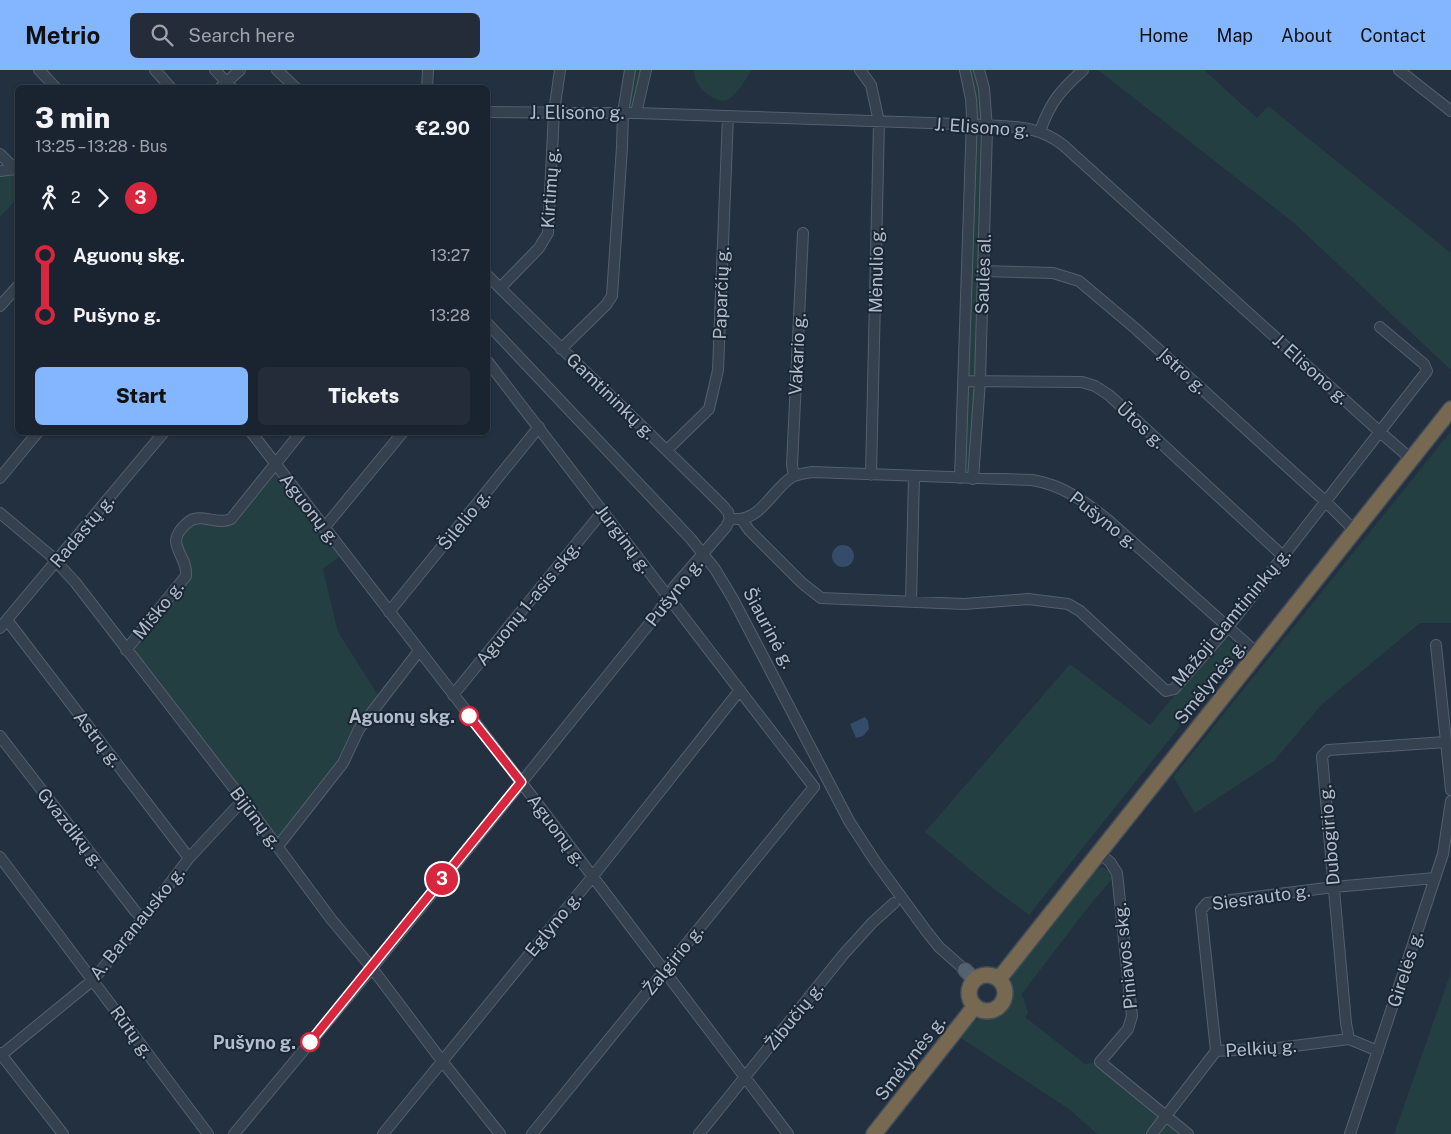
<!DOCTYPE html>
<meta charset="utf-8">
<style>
:root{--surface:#1a2430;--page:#232c38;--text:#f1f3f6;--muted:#9fa4ab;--line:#38414c;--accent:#83b6ff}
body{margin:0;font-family:"Public Sans",sans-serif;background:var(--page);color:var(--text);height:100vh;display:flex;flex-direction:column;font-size:19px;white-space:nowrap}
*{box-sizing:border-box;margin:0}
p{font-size:16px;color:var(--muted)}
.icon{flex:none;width:28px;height:28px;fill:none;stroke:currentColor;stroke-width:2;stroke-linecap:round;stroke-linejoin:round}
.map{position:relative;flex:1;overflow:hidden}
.details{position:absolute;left:15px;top:15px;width:475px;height:350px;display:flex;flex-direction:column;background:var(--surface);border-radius:8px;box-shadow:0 1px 4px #0004,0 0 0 1px var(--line)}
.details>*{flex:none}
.badge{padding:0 10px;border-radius:16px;font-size:18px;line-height:32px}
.map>.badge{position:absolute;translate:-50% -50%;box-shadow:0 0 0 2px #fff}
.legs{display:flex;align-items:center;gap:8px;height:55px;padding:0 20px;font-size:16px}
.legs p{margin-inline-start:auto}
.overview{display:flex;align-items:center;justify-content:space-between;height:85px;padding:0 20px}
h1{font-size:28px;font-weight:800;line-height:38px}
.cta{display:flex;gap:10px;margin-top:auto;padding:10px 20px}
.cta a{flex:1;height:58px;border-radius:8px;background:var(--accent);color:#111;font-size:20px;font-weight:800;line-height:58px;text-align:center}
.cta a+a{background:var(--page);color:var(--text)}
ul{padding:0 20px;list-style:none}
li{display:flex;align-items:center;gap:18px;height:60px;font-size:19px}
li i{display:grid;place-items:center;width:8px;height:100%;margin:0 6px;background:currentColor}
li i::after{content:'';width:12px;height:12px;margin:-6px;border:4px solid;border-radius:50%;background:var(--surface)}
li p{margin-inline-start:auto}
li:first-child i{background:linear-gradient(#0000 50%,currentColor 0)}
li:last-child i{background:linear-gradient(currentColor 50%,#0000 0)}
header{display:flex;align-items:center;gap:30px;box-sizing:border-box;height:70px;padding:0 25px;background:var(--accent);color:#111}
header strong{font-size:24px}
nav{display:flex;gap:28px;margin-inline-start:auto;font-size:18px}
.search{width:350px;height:45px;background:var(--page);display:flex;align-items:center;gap:12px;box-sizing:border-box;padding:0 18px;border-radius:8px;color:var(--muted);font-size:19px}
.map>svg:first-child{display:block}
</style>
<header>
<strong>Metrio</strong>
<div class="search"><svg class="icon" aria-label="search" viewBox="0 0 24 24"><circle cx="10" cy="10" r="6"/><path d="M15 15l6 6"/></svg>Search here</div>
<nav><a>Home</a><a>Map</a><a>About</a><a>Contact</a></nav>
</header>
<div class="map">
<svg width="1451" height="1064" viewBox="0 0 1451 1064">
<rect width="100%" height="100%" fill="#223040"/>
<path fill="#243f41" d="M632,0H644L636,37L628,41Z
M694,0H752C745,9 739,23 729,29C718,36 698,19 695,8C694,6 694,3 694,0Z
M967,0H977L979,8L982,51L975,50Z
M1098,0H1204L1257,48L1268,36L1451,183V300L1294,153Z
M979,59L983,60L976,304L969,307L966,305L975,60Z
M12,105L17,109V129L0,147V106Z
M968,314L974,315L976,317L971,401L967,404L964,402Z
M1451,361V553H1420L1322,634L1274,691L1195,743L1173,707Z
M276,400L340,486L323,499L338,562L378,625L355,655L337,691L277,768L130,580L191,505L179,477L181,465L197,451L225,455L234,453Z
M1222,568L1229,569L1241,580L1029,845L990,816L925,762L1070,594L1150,655Z
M1102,797L1111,802L1113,808L1089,836L1021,925L1024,929L1028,943L1025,947L1085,994L1094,993L1182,1064H1097L1069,1039L961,968C966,962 973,950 981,948C986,945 994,948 1000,945C1016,937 1012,919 1011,905C1018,896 1024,886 1032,878C1039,870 1047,864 1053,855C1065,842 1085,801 1102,797Z
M1451,902V1064H1394Z"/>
<path fill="#344b69" d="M832 486a11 11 0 1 1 22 0a11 11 0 1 1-22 0Z
M865,647L868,651L869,659L863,666L856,668L850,654Z"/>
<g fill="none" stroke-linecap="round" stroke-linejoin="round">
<defs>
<path id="minor" d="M39,0L56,18
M155,0L171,18
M215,0L232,18
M277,0L296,18
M860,0L871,15L879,52L871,405
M1399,0L1451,41
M220,18L240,0
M427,18L428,0
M488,42L636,43L987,55C1016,57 1039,56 1063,75L1380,362L1411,389
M636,43L646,0
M1040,61C1051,31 1060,21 1083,0
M0,84L18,102
M0,101L15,99
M983,201L1053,203L1079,211L1136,259L1326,432L1354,460
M488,206C565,283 645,358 723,436L728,442L730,449
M500,218L539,178L548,163L554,42L560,0
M0,236L18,216
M488,254L691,469L715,499L733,529L849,751L875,791L927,862L939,877L965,900
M561,279L606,235L612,226L622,77L623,43L630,0
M488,292L814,717L532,1064
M963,311L1082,312L1095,316L1109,325L1283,486
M251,362L521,712L788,1064
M667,380L709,339L718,300L728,46
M794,406L792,395L803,163
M0,408L38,362
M960,408L972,47L971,29L965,0
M973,409L980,311L987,59L984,18L979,0
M0,443L50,485L75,512L243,730L331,849L372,898L442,991L500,1064
M736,449C761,450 773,419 792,407C798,404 805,403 812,402L1032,410C1063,415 1084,431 1108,450L1257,583
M742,450L749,460L802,513L821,528L964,534L1028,529L1068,534L1080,541L1166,621L1174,619L1228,557L1427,301L1424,294L1380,257
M324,458L403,362
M911,532L914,406
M389,542L539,357
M7,550L189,788
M0,558L164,362
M1436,575L1451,720
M126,580L186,506C188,483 162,475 187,453C200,441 216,456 231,449L301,362
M453,625L603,441
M0,666L135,841L143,849
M278,776L343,693L359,659L419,581
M1098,782L1110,792L1117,803L1132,946L1128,959L1100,992L1188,1064
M0,787L208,1064
M1349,969L1346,953L1322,686L1328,680L1446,672
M1216,981L1201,840L1207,833L1334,817L1435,808
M0,983L63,1064
M0,986L93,910L143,849L189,788L243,730
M234,1064L372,898L658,543L674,517L726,457L730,449
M383,1064L593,806L740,620
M699,1064L843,885L872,853L894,833
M1152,1064L1216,981L1278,978L1349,969L1378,981
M1350,1064L1443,784L1451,731"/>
<path id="major" d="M965,900L975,910"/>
<path id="highway" d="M969 923a18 18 0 1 1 36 0a18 18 0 1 1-36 0Z
M999,909L1451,339
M874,1064L975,936"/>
</defs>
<use href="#minor" stroke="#545f6e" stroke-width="12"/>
<use href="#major" stroke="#424d5c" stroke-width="16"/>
<use href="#highway" stroke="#414c5b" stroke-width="18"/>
<use href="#minor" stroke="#364150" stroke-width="10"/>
<use href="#major" stroke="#546170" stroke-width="14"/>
<use href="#highway" stroke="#776852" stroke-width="15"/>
</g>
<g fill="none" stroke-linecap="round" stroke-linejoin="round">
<defs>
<path id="line-1" d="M310,972L521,712L469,646"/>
</defs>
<use href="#line-1" stroke="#fff" stroke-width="11"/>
<use href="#line-1" stroke="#d7263d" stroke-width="8"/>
</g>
<g fill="#fff" stroke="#d7263d" stroke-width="2.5">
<circle cx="469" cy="646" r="9"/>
<circle cx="310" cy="972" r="9"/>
</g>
<g text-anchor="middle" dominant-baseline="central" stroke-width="4" stroke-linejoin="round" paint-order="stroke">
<g font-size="18" fill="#b2bccb" stroke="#1b2635">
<text x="577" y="42">J. Elisono g.</text>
<text transform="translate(982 57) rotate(4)">J. Elisono g.</text>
<text transform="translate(550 118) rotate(-86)">Kirtimų g.</text>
<text transform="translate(876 200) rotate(-89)">Mėnulio g.</text>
<text transform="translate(983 204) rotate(-88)">Saulės al.</text>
<text transform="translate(721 223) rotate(-88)">Paparčių g.</text>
<text transform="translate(797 284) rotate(-87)">Vakario g.</text>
<text transform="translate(1311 299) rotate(42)">J. Elisono g.</text>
<text transform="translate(1183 301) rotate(42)">Įstro g.</text>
<text transform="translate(611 326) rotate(44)">Gamtininkų g.</text>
<text transform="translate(1141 355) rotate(43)">Ūtos g.</text>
<text transform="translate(310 439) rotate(52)">Aguonų g.</text>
<text transform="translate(464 450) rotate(-51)">Šilelio g.</text>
<text transform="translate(1104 450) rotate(38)">Pušyno g.</text>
<text transform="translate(82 461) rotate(-50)">Radastų g.</text>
<text transform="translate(624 469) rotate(53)">Jurginų g.</text>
<text transform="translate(674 522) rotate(-52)">Pušyno g.</text>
<text transform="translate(528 533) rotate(-51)">Aguonų 1-asis skg.</text>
<text transform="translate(158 540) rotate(-51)">Miško g.</text>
<text transform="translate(1231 547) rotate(-50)">Mažoji Gamtininkų g.</text>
<text transform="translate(769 558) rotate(62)">Šiaurinė g.</text>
<text transform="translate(1210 612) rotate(-51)">Smėlynės g.</text>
<text transform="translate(98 669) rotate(52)">Astrų g.</text>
<text transform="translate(256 748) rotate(53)">Bijūnų g.</text>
<text transform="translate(71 758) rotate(52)">Gvazdikų g.</text>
<text transform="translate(557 760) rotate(53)">Aguonų g.</text>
<text transform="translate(1329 765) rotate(-95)">Dubogirio g.</text>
<text transform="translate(1261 827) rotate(-8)">Siesrauto g.</text>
<text transform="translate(137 853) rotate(-51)">A. Baranausko g.</text>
<text transform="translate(553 854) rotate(-51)">Eglyno g.</text>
<text transform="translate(1125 886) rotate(-96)">Piniavos skg.</text>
<text transform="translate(673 890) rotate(-51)">Žalgirio g.</text>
<text transform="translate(1405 899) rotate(-72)">Girelės g.</text>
<text transform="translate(794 946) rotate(-51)">Žibučių g.</text>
<text transform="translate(132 962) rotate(54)">Rūtų g.</text>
<text transform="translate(1261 978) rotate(-4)">Pelkių g.</text>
<text transform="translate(910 988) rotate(-52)">Smėlynės g.</text>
</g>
<g font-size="18" font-weight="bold" fill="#b2bccb" stroke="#1b2635" text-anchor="end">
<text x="455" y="646">Aguonų skg.</text>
<text x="296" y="972">Pušyno g.</text>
</g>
</g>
</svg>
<b class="badge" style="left:442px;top:809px;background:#d7263d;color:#fff">3</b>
<section class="details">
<div class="overview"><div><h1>3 min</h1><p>13:25 – 13:28 · Bus</p></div><b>€2.90</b></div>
<div class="legs"><svg class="icon" aria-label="walk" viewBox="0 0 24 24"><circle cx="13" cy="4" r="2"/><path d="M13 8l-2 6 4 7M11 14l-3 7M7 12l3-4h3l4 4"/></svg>2<svg class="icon" aria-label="forward" viewBox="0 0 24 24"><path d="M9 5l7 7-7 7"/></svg><b class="badge" style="background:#d7263d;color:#fff">3</b></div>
<ul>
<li><i style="color:#d7263d"></i><b>Aguonų skg.</b><p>13:27</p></li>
<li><i style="color:#d7263d"></i><b>Pušyno g.</b><p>13:28</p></li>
</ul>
<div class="cta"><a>Start</a><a>Tickets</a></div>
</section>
</div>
